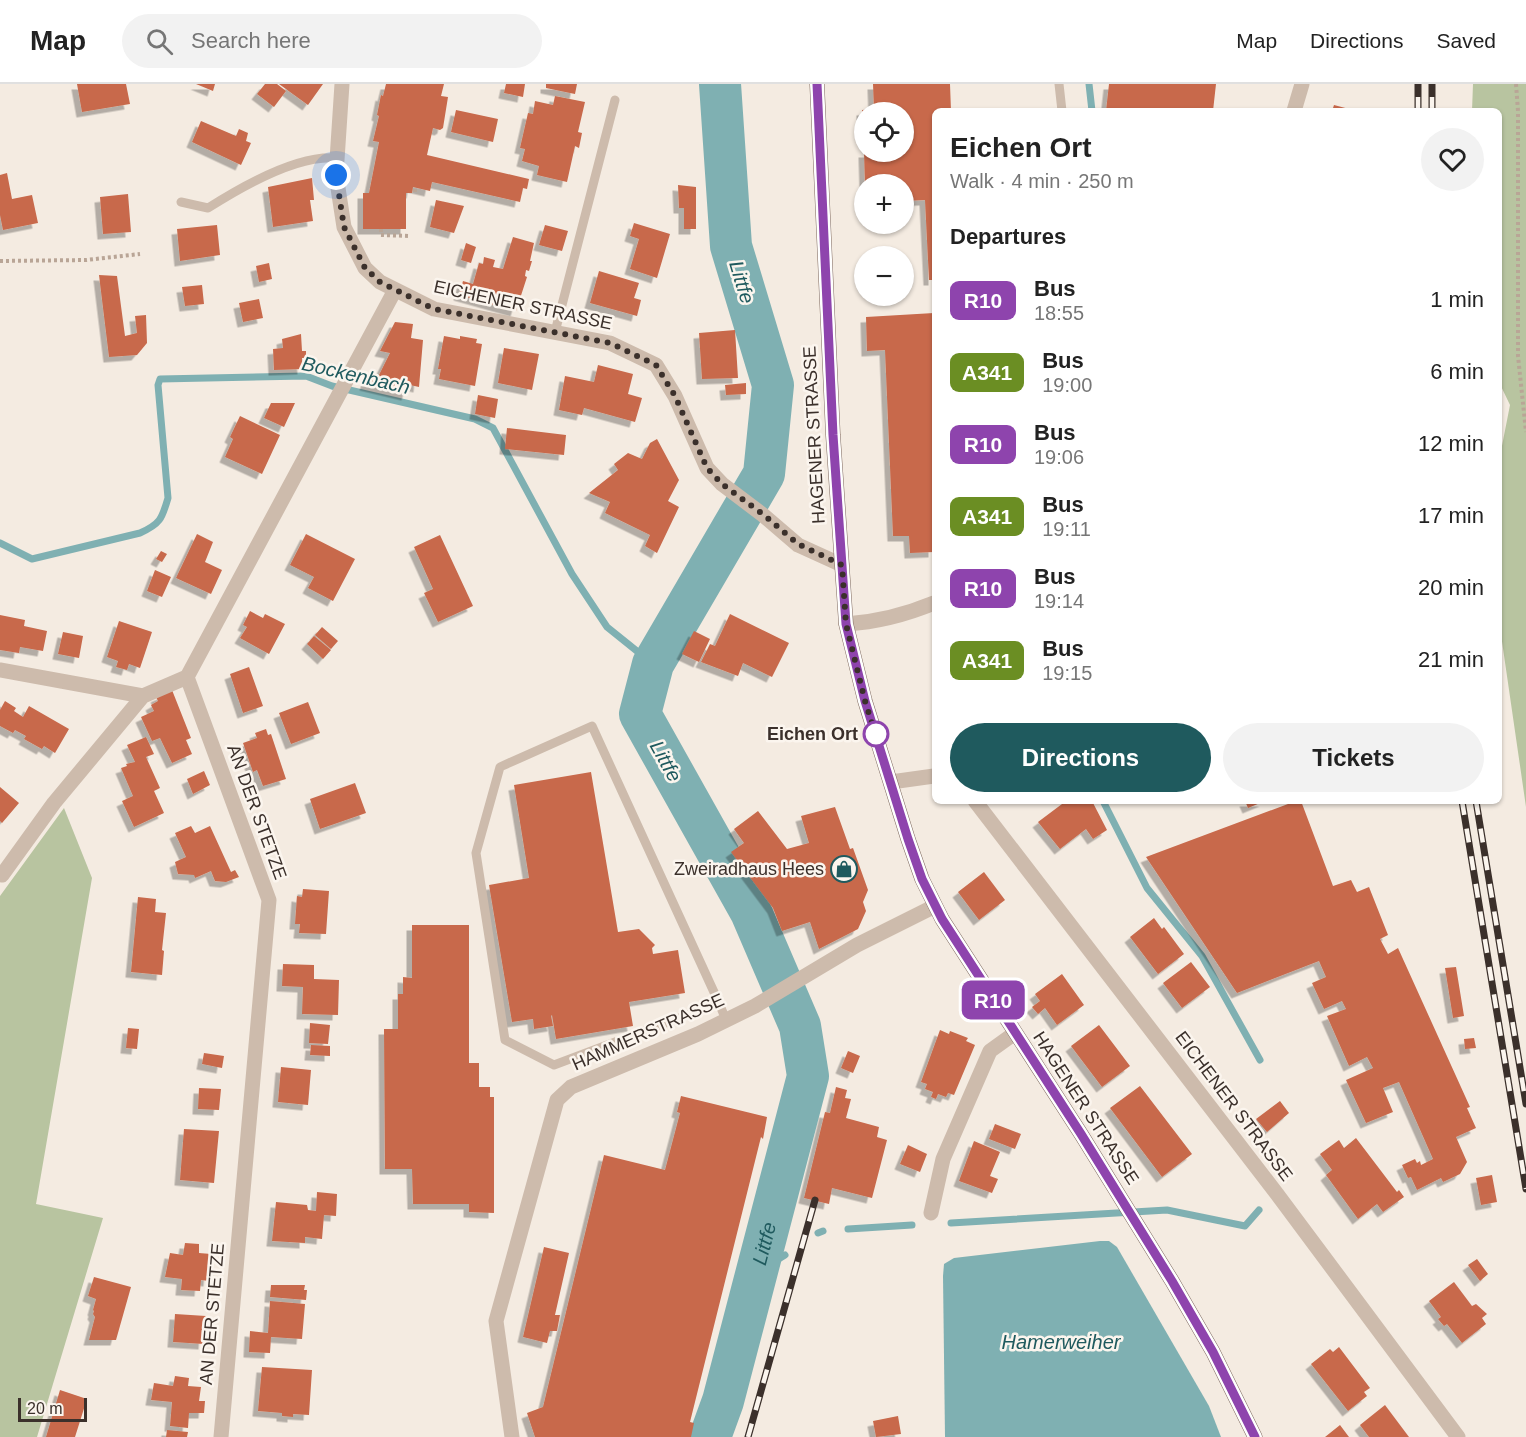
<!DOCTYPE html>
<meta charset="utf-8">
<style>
:root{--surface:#fff;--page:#f2f2f2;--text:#222;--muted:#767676;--line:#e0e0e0;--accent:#1f5a5e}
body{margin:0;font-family:Helvetica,sans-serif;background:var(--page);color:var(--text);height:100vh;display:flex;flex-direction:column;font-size:22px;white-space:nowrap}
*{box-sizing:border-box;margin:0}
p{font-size:20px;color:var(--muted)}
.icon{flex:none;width:33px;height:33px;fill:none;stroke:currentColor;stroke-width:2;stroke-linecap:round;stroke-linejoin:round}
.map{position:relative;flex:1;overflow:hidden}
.panel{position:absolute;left:932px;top:24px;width:570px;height:696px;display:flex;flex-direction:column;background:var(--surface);border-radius:9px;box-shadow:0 2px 4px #0004}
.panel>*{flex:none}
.badge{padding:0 12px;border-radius:9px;font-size:21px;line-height:39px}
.tools{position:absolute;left:854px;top:18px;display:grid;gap:12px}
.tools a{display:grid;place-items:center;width:60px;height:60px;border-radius:50%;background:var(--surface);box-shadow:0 2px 4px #0004;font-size:30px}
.scale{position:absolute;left:18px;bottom:15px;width:69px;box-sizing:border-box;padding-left:6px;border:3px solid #3b302b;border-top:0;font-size:16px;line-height:21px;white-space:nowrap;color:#3b302b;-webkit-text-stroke:4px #fbf5ee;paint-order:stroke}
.you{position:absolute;width:30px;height:30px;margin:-15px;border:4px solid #fff;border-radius:50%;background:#1a73e8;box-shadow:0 0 0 9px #1a73e833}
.map>.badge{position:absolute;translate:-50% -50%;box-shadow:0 0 0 3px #fff}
h2{padding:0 18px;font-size:22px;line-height:54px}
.round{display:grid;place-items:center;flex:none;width:63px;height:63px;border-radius:32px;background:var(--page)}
.summary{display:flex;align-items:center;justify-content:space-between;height:102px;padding:0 18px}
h1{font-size:28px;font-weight:700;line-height:45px}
.cta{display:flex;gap:12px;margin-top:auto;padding:12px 18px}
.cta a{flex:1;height:69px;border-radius:36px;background:var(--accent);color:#fff;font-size:24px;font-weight:700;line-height:69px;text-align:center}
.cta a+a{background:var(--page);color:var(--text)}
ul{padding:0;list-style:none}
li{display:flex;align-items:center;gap:18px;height:72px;padding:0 18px}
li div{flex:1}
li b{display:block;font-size:22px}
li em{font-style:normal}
li .badge{min-width:66px;font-weight:700;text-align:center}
header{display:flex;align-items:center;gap:36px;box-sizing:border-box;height:84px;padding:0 30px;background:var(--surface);border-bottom:2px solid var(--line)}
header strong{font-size:28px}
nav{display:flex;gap:33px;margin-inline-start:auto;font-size:21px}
.search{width:420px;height:54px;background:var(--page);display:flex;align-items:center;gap:15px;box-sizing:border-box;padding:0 21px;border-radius:33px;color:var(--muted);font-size:22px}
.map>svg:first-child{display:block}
</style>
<header>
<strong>Map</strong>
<div class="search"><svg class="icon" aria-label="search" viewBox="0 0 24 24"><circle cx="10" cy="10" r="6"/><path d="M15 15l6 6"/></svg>Search here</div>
<nav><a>Map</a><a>Directions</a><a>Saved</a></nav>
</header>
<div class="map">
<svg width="1526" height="1353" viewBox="0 0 1526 1353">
<defs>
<filter id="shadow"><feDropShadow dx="-5.5" dy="5.5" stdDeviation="0" flood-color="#0004"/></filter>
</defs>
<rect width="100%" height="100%" fill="#f4ebe1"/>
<path fill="#b8c4a0" d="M1473,0H1526V723L1498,530L1499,377L1510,321L1498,296V27H1472Z
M64,724L92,794L36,1120L103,1134L37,1353H0V812Z"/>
<path fill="#7fb0b2" d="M1100,1157H1109L1117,1163L1209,1322L1221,1353H945L943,1192L944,1180L954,1174Z"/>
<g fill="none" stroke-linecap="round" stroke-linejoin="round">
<path stroke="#7fb0b2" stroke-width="7" d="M1089,0L1092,27
M0,459L32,475L140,449C160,440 162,435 168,414L158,301L160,295L306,292L332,302L475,335L493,344L572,490L607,543L653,580
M1103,717L1147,804L1202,872L1260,976
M951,1139L1167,1126L1245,1142L1259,1126
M848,1145L912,1141
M818,1149L823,1147
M756,1189L785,1171"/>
<path stroke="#7fb0b2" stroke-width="42" id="s1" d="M710,1353L723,1317L808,992L800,942L751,828L640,630L653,580L764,390L773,301L731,162L720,0"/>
</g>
<path fill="#c8694b" filter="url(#shadow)" d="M77,0H126L130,20L82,28Z
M196,0H215L213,7Z
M265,0H277L286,7L274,23L257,10Z
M279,0H323L308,21Z
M386,0H444L441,12L448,13L443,44L440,46L433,44L427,71L529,95L527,105L523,104L520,118L432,98L430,107L413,103L412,109H406V145H363V109H369L379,58L373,57L379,32L377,31L381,11L383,12Z
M506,0H525L523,13L504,9Z
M546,0H577L575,10L546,4Z
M873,0H950L951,27H934V196H929L925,116L903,117V100H865L864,68H903V28H864V38H862V26L874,25Z
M1109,0H1216L1213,27H1106Z
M555,12L585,18L578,48L582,49L579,64L575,62L567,98L537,91L539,82L522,77L525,65L520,64L528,29L533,30L535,17L553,21Z
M1334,21L1353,26V27H1332Z
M456,26L498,35L493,58L451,48Z
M201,37L236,52L239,45L248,49L246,57L251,59L241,81L192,58Z
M7,89L12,115L32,111L38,139L3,146L0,131V91Z
M312,94L314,116H310L313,137L273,143L268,103Z
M678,101L696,103V145H684V124H679Z
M128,110L131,148L103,150L100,113Z
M436,116L464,122L454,149L430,143Z
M634,139L670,150L657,194L630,185L639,155L630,152Z
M217,141L220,171L180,177L177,145Z
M545,141L568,147L562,167L539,161Z
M513,153L534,159L530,177H532L529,187L526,186L525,192L527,193L516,227L459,211L463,197L473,200L479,179L483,180L484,173L495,176L493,183L503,185Z
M466,159L476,163L471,179L461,176Z
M269,179L272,195L259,198L256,182Z
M599,187L639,199L634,214L641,216L637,232L590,219Z
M99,191L117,192L125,252L137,249L135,232L146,231L147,259L137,271L109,273Z
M202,201L204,220L185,222L182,203Z
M259,215L263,234L243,238L239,219Z
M934,229V468L910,469L909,452H893L885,266L867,267L866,233Z
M395,238L413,240L411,254L423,256L419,303L410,301L407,311L365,301L369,290L378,293L390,269L380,267Z
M735,246L738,294L702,295L699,249Z
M301,250L302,267H306V274H302L303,285L274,286L273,265L283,264L282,255Z
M444,252L460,255V252L477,255L476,259L482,260L475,302L439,295L441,285H438Z
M504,264L539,270L532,306L498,299Z
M598,281L633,290L628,310L642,314L635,338L584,324L582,331L559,326L565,292L594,298Z
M746,299V310L726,311L725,301Z
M478,311L498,315L495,334L475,330Z
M271,319H295L284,343L264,334Z
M240,332L280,351L262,390L225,373L233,355L230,353Z
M507,344L566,351L564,371L505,365Z
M657,355L679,396L668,417L679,423L657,469L645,462L650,451L605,429L610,418L589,409L618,386L614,380L628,369L642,375L650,359Z
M197,450L213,458L205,478L222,486L211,510L176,494Z
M306,450L355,475L333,517L308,504L314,493L290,481Z
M440,451L473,522L438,538L424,509L433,505L414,463Z
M161,467L167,470L162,478L156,475Z
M155,486L171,493L162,513L147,507Z
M250,527L263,534L265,530L285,540L269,570L240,554L247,543L243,541Z
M730,530L789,559L772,593L743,579L738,592L701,578L710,560L715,562Z
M0,531L25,536L24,542L47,547L43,567L20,563L19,569L0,566Z
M119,537L152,548L140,584L129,580L127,586L116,583L118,577L107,573Z
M322,543L338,557L331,565L315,551Z
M694,547L710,555L699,578L682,570Z
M63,548L83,552L79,574L58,570Z
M314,552L331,566L323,575L307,560Z
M249,583L263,622L243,629L230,590Z
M172,606L191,654L186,656L192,670L172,679L160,654L152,657L141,633L154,627L151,621L158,617L156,613Z
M5,617L16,624L14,627L23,633L29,622L69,645L55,669L44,662L42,665L24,655L26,652L15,646L13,649L0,642V626Z
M308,618L320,649L291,660L279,629Z
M266,645L268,651L271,650L286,695L263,702L257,686L253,688L243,659L257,654L255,649Z
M146,653L154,670L146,673L160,704L154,707L164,729L134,743L122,717L133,712L121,684L127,682L126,680L135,678L127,661Z
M204,687L210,701L193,710L187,695Z
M591,688L618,848L639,845L655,861L652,864L653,870L678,866L685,909L629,918L633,942L556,955L552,931L551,932L553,942L534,945L533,935L512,938L489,801L529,794L514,701Z
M355,699L366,729L320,745L310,715Z
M0,703L19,719L2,739L0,737Z
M1066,717H1092L1107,746L1093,755L1086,745L1060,765L1038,738Z
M1245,717H1265L1248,724Z
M1296,717H1301L1333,802L1351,796L1357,808L1369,803L1388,851L1380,855L1388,870L1398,864L1470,1023L1467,1024L1476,1044L1456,1053L1467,1078L1460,1090L1443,1098L1441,1094L1417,1106L1411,1093L1408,1094L1402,1081L1415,1075L1417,1079L1420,1077L1421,1081L1433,1075L1399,998L1383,1004L1393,1028L1366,1039L1346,996L1373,984L1367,973L1349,982L1327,932L1346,925L1342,917L1324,925L1312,899L1326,893L1319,877L1237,909L1146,773Z
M835,723L850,765L853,764L868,806L863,818L866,827L858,845L819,865L810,838L782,847L773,824L731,768L744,759L734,745L758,727L787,765L809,759L801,732Z
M191,742L195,749L210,742L231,788L235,786L239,793L226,798L215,797L211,787L195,794L194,791L178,790L175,778L186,773L175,749Z
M984,788L1005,816L979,836L958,808Z
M303,805L329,807L326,850L299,849L300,840H295L297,812L302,813Z
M138,813L156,815L155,828L166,829L162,866L164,867L162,891L131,888Z
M1154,834L1162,845L1164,843L1184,870L1158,890L1130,853Z
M412,841H469V979H479V1003H490V1013H494V1129L469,1128V1120H413L412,1085H385L384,945H398V910H403V893L412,894Z
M1191,878L1210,903L1182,924L1163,899Z
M283,880L314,881V895L339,896L338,931L302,930L303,903L282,902Z
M1456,883L1464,932L1453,934L1445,884Z
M1062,890L1084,921L1057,941L1045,924L1038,930L1032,923L1040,917L1035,910Z
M310,939L330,941L328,960L309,959Z
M1099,941L1130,982L1102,1003L1071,962Z
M128,944L139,945L137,965L126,964Z
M940,946L949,950L950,947L968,954L966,957L975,961L954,1011L948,1009L946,1013L938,1010L936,1015L931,1013L933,1008L925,1005L927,1000L921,998Z
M1474,954L1476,964L1465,965L1464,955Z
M311,961L330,962V972L310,971Z
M848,967L860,972L853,989L841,984Z
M204,969L224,972L222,984L202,980Z
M281,983L311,986L308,1021L278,1018Z
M1140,1002L1192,1070L1162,1093L1110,1024Z
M836,1003L847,1006L845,1014L851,1015L846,1034L879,1043L877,1053L887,1056L872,1114L832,1104L829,1120L804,1114L825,1028L830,1029Z
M199,1004L221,1005L219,1026L198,1025Z
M681,1012L767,1033L763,1055L761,1053L690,1338L694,1339L691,1353H535L527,1329L543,1323L604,1071L665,1086L680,1029L677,1028Z
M1280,1017L1289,1029L1267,1048L1256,1035Z
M995,1040L1021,1050L1015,1065L989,1055Z
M184,1045L219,1047L214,1099L180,1096Z
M1356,1054L1397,1108L1399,1106L1404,1113L1383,1128L1377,1120L1358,1135L1326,1091L1332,1086L1320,1070L1339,1056L1344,1064Z
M974,1057L1000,1068L990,1092L998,1095L992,1109L959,1097Z
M908,1061L927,1070L920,1088L900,1080Z
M1492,1091L1497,1118L1481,1121L1476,1094Z
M317,1108L337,1110L336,1132L324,1131L322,1155L305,1153V1159L272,1157L276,1118L307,1121L308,1126L316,1127Z
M185,1159L199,1160V1169L211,1170L209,1197L201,1196L200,1207L181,1206L182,1195L165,1193L170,1169L183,1171Z
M544,1163L569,1169L555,1231H560L557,1247H550L547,1259L523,1253Z
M1477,1175L1488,1190L1480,1197L1468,1181Z
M94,1193L131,1203L116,1256H89L95,1233L93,1230L94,1227L93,1226L96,1215L88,1212Z
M1454,1198L1472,1222L1476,1220L1487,1230L1482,1234L1486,1240L1462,1259L1447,1240L1444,1242L1438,1235L1441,1233L1429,1217Z
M271,1201H305L304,1206H307L306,1216L270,1213Z
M270,1217L305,1220L302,1255L271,1253L270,1269L249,1268L250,1247L268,1249Z
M175,1230L206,1232L204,1260L173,1258Z
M1339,1263L1370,1304L1364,1308L1367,1312L1348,1327L1311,1280L1330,1265L1333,1268Z
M262,1283L312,1286L309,1331L293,1330V1333L282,1332V1329L258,1327Z
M175,1292L189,1294L188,1302L201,1303L199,1317H205L204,1329H189L188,1344L170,1342L172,1318L151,1316L154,1299L173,1302Z
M60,1306L87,1315L75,1353H46Z
M1385,1321L1409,1353H1369L1360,1341Z
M898,1332L901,1350L876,1353L873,1337Z
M1340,1341L1349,1353H1325Z
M167,1346L188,1348L187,1353H166Z"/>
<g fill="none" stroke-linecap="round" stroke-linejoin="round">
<path stroke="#b9a596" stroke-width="4" stroke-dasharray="3 3" stroke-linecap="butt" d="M1516,0L1518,27V272L1526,348
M415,108V104
M381,145V151L410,152
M0,177L86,176L140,170"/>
<path stroke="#cdbbac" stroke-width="9" d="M1059,0L1062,27
M181,118L208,124C241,103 297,70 337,74
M555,248L615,16
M719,919L554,981L505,956L476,769L500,683L592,642L719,919L726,936"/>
<path stroke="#cdbbac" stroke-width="15" d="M342,0L336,91L344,143L365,184L380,198L434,225L610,259L656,281L675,312L707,384L722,400L763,431L798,461L842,481
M1294,27L1302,0
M846,540C878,538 905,531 934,519
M0,586L143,612L187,593
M891,698L934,692
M975,717L1277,1110L1458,1353
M2,791L54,719L143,612
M931,1129L943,1075L990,967L1015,949
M221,1353L269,816L187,593L395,206
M512,1353L496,1237L557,1016L571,1003L698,950L755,922L857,861L935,822"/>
<path stroke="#7d675c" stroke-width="15" d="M817,0L833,351L846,540L865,617L908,755L922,795L942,835L1081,1050L1172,1197L1213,1268L1255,1353"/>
<defs>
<path id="rail" d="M1418,27V0
M1432,27V0
M1462,717L1526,1105
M1476,717L1526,1020
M748,1353L815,1116"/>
</defs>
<use href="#rail" stroke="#3b302b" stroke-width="7"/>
<use href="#rail" stroke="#fbf5ee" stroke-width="4.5" stroke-dasharray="14" stroke-linecap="butt"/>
</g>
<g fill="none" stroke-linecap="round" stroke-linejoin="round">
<defs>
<path id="line" d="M817,0L833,351L846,540L865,617L908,755L922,795L942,835L1081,1050L1172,1197L1213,1268L1255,1353"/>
</defs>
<use href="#line" stroke="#fff" stroke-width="14"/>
<use href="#line" stroke="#8e44ad" stroke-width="9"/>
<path stroke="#3b302b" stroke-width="6" stroke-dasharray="0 10.8" d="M336,91L344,143L365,184L380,198L434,225L610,259L656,281L675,312L707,384L722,400L764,431L798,460L842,481L846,540L865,617L878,658L876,650"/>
</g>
<defs>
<symbol id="shop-ring" viewBox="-11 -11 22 22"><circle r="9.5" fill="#fbf5ee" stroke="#1f5a5e" stroke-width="1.5"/><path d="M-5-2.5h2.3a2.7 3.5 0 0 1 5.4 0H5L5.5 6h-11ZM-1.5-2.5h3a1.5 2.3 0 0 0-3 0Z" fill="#1f5a5e"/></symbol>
</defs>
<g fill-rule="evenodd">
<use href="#shop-ring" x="829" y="770" width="30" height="30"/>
</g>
<circle fill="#fff" stroke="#8e44ad" stroke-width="3" cx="876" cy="650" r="12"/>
<g text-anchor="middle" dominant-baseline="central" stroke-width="5" stroke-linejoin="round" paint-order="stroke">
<g font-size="18" fill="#3b302b" stroke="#fbf5ee">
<text transform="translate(523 221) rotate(12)">EICHENER STRASSE</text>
<text transform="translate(814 351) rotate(-93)">HAGENER STRASSE</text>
<text transform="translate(257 728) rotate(70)">AN DER STETZE</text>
<text transform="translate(648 948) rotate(-24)">HAMMERSTRASSE</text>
<text transform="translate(1234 1022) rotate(53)">EICHENER STRASSE</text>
<text transform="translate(1086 1024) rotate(57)">HAGENER STRASSE</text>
<text transform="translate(212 1230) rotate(-85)">AN DER STETZE</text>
</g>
<g font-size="18" font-weight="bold" fill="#3b302b" stroke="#fbf5ee" text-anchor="end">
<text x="858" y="650">Eichen Ort</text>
</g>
<g font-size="18" fill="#3b302b" stroke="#fbf5ee" text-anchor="end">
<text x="824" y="785">Zweiradhaus Hees</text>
</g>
<g font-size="20" font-style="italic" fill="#1f5a5e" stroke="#fbf5ee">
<text transform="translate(742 198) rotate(73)">Littfe</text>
<text transform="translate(356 291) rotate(13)">Bockenbach</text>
<text transform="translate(666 677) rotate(61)">Littfe</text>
<text stroke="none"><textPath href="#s1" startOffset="201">Littfe</textPath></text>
<text x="1061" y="1258">Hamerweiher</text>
</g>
</g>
</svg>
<div class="tools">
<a><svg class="icon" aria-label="locate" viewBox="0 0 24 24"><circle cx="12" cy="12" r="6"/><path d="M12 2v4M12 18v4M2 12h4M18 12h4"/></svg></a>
<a>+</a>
<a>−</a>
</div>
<div class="scale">20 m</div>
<div class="you" style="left:336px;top:91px"></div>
<b class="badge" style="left:993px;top:916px;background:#8e44ad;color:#fff">R10</b>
<section class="panel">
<div class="summary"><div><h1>Eichen Ort</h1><p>Walk · 4 min · 250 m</p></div><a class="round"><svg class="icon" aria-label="heart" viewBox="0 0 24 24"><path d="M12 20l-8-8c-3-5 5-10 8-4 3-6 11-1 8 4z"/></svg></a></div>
<h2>Departures</h2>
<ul>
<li><span class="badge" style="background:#8e44ad;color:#fff">R10</span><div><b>Bus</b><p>18:55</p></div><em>1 min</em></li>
<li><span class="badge" style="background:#6b8e23;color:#fff">A341</span><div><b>Bus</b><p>19:00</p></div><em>6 min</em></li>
<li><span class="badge" style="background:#8e44ad;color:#fff">R10</span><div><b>Bus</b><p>19:06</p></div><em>12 min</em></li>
<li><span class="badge" style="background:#6b8e23;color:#fff">A341</span><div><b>Bus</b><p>19:11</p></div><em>17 min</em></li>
<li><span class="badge" style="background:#8e44ad;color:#fff">R10</span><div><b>Bus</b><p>19:14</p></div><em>20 min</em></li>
<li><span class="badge" style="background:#6b8e23;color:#fff">A341</span><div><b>Bus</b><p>19:15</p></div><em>21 min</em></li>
</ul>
<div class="cta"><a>Directions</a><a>Tickets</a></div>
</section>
</div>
